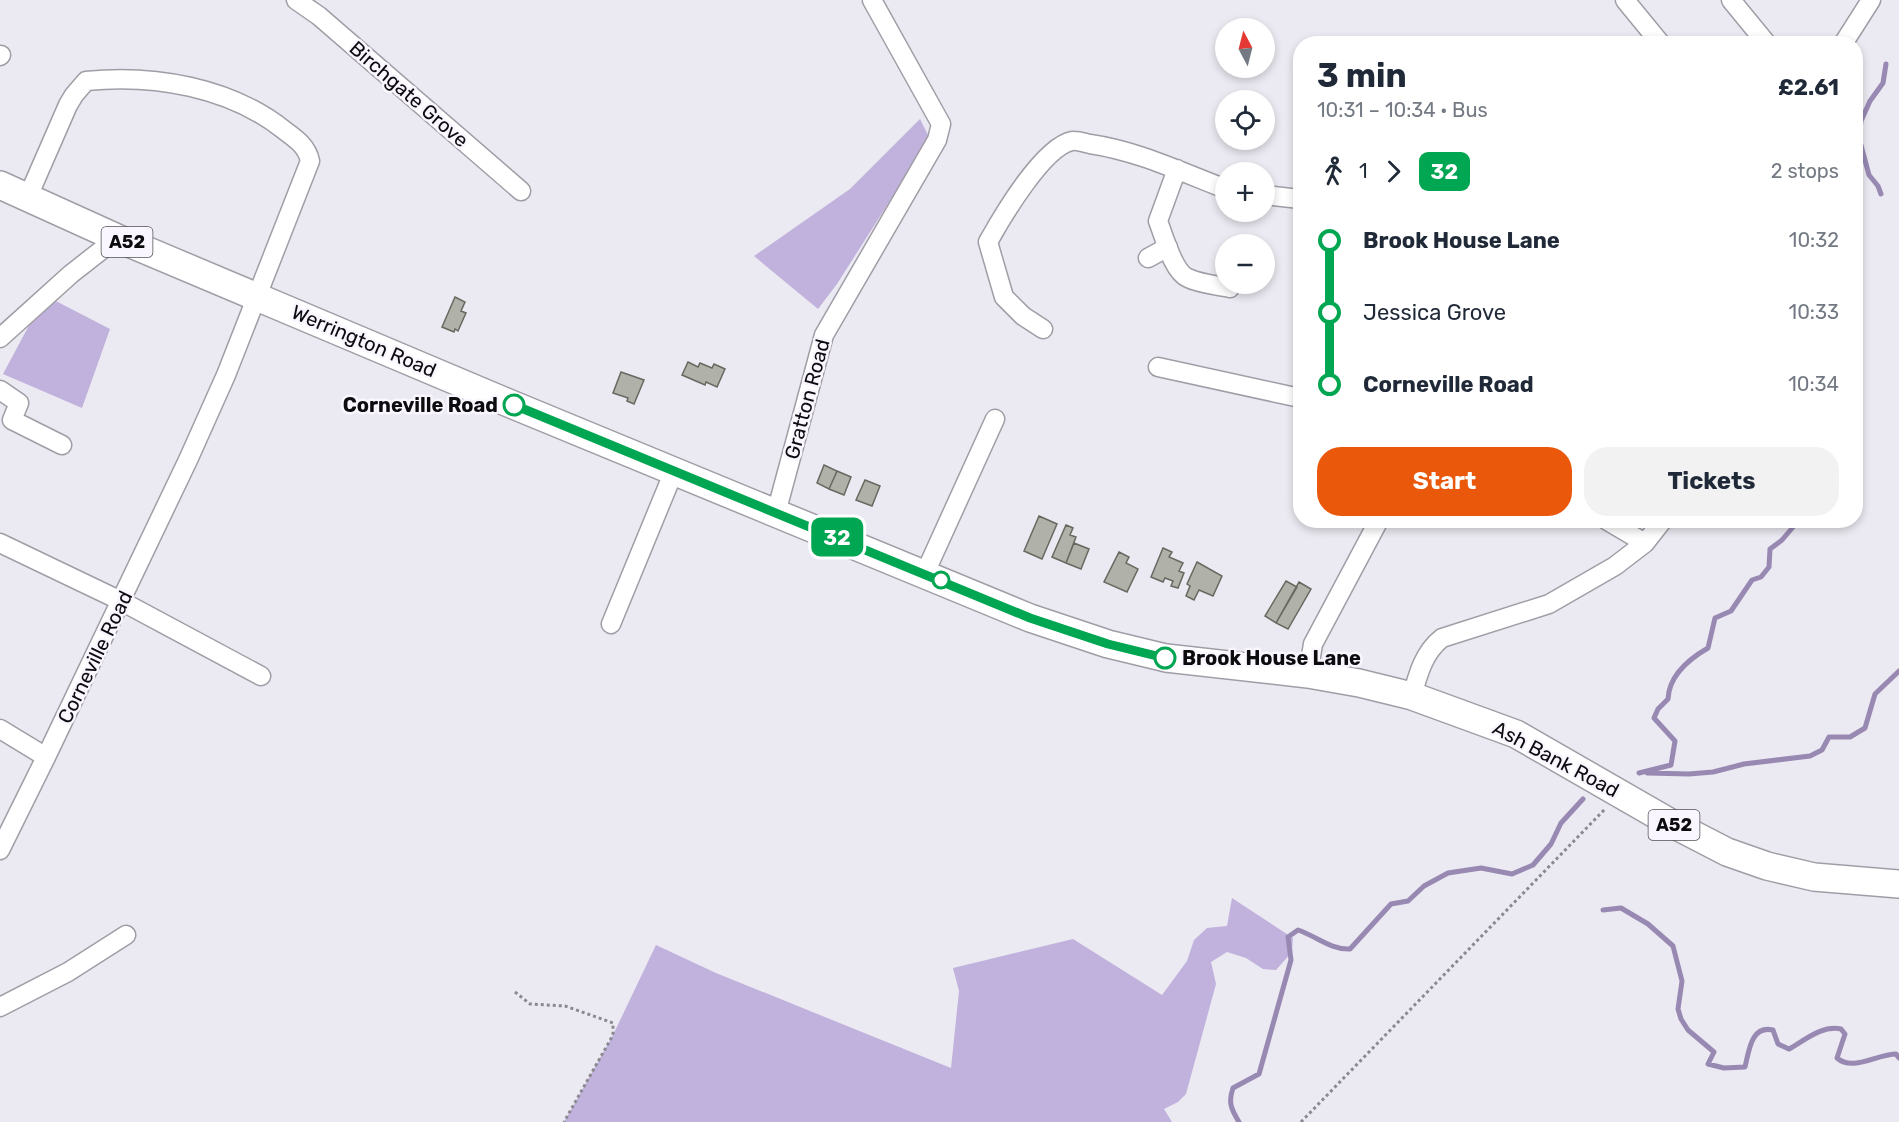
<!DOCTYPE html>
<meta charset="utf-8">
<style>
:root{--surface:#fff;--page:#f2f2f3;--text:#1f2937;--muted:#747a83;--accent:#ea580c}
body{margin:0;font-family:Rubik,sans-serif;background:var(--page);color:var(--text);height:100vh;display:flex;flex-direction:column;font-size:22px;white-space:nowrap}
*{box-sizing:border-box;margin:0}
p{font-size:20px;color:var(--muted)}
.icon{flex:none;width:33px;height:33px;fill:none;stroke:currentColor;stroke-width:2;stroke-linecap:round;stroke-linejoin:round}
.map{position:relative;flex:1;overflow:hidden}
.details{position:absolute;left:1293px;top:36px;width:570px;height:492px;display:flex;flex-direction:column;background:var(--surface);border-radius:24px;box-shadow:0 3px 9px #0003}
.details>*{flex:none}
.badge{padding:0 12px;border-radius:9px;font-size:21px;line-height:39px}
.needle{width:39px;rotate:353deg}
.controls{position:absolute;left:1215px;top:18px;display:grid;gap:12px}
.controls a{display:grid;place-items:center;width:60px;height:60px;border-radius:50%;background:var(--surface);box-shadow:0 3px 9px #0003;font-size:30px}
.map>.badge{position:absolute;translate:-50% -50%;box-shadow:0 0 0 3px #fff}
.legs{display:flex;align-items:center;gap:9px;height:66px;padding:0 24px;font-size:20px}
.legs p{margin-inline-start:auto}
.headline{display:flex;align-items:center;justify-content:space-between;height:102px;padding:0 24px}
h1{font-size:33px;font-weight:700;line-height:45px}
.button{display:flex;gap:12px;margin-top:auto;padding:12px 24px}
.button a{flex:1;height:69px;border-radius:24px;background:var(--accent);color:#fff;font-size:24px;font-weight:700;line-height:69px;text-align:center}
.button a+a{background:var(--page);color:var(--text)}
ul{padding:0 24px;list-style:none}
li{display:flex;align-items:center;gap:21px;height:72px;font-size:22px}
li i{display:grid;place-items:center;width:9px;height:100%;margin:0 8px;background:currentColor}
li i::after{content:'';width:15px;height:15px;margin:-8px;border:4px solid;border-radius:50%;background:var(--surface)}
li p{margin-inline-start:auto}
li:first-child i{background:linear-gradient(#0000 50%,currentColor 0)}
li:last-child i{background:linear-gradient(currentColor 50%,#0000 0)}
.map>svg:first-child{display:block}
</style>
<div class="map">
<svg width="1899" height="1122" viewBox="0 0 1899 1122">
<rect width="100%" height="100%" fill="#ebe9f1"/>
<path fill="#c1b2dd" d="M920,119L928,135L926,144L837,284L818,309L754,256L850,189Z
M50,298L110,329L82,408L3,374L34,316Z
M1232,898L1293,938L1292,952L1276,970L1263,969L1246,958L1227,952L1211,962L1216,984L1186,1094L1178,1102L1164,1109L1172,1122H564L613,1035L656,945L716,973L951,1068L959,991L953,968L1073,939L1162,995L1187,961L1194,940L1207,928L1227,926Z"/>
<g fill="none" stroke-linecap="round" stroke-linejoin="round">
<path stroke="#9889b3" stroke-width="5" d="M1881,194L1878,186L1869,175L1859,138L1861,121L1870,101L1883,83L1886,64
M1639,773L1671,765L1675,741L1654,718L1658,709L1668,699C1669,675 1689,659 1708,648L1715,618L1731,611L1752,580L1761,577L1769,567L1770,549L1782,540L1799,520
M1647,773L1689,774L1713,772L1744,764L1810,756L1822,750L1829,737H1850L1865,728L1875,694L1899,671
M1603,910L1621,908L1648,924L1673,946L1682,981L1678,1009L1681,1019L1688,1030L1714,1052L1708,1064L1724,1068L1745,1067C1749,1051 1751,1025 1773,1030L1778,1044L1789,1049C1805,1040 1822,1025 1841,1029L1845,1034L1837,1058C1853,1072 1877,1054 1896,1054L1899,1058
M1239,1122C1231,1109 1228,1102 1233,1088L1259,1074L1291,960L1288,937L1298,930C1316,936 1331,950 1350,949L1391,904L1408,901L1424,886L1448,873L1481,868L1512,874L1533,865L1551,844L1561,823L1583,799"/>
</g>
<path fill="#b0b1a8" stroke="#686860" stroke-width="1.5" d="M455,297L465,302L461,311L466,313L458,331L455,329L454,332L442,327Z
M688,362L698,367L700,363L712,368L714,364L725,369L717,387L706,382L705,385L682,375Z
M621,372L644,380L634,404L627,401L628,398L613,393Z
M824,465L837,471L829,489L817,483Z
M837,471L851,477L844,495L829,489Z
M865,480L880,486L872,506L856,500Z
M1039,516L1057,524L1042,559L1024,551Z
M1066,525L1073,528L1070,535L1076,537L1066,563L1052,557Z
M1074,543L1089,549L1081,569L1066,563Z
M1163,548L1172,552L1169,557L1183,563L1179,571L1184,573L1178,588L1171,586L1173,581L1165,578L1163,582L1151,577Z
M1119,552L1129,557L1126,563L1138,569L1127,592L1104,582Z
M1197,562L1222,576L1213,596L1199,590L1194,600L1186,596L1190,586L1187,584Z
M1286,581L1297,587L1276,623L1265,616Z
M1299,582L1311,589L1288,629L1276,623Z"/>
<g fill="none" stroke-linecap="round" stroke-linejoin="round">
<defs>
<path id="minor" d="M296,0L319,16L521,191
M1625,0L1661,44
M1731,0L1767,44
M1843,44L1871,0
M0,56L1,55
M1177,169L1158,221C1164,236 1173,272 1188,278C1200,284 1217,285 1230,288
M1264,195L1300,199
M1148,258L1168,247
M1043,329L1023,316L1004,297L988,242C1002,217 1043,147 1072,141C1077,140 1085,143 1090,144C1138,151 1181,172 1226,189
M0,338L71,274L117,238
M1158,367L1300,398
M0,390L19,403L12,420L62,445
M776,513L824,335L937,140L941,124L872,0
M1606,520L1645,543
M0,543L121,601L261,676
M925,573L995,419
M611,624L674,471
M1308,674L1313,644L1379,520
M1412,696C1418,674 1424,652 1442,638L1549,604L1615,566L1645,543L1663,520
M0,729L46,757
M0,850L46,757L188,460L226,375L310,161C307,146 296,139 284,130C230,87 153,74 86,81L74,95L68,105L27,199
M0,1007L68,972L126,935"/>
<path id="highway" d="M0,185L117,238L506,402L1030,618L1108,644L1166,658L1308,674L1359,683L1412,696L1516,734L1669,822L1727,852L1767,866L1814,877L1899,884"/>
</defs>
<use href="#minor" stroke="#a09da6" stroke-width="21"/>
<use href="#highway" stroke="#a09da6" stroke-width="30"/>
<path stroke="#8a898f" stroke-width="3" stroke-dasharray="3 3" stroke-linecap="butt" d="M515,992L530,1004L565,1006L613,1023V1035L564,1122
M1301,1122L1605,809"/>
<use href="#minor" stroke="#fff" stroke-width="18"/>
<use href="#highway" stroke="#fff" stroke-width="27"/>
</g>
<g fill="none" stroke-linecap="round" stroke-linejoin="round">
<defs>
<path id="line-1" d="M514,405L1030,618L1108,644L1165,658"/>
</defs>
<use href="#line-1" stroke="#fff" stroke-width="14"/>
<use href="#line-1" stroke="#00a651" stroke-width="9"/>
</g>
<g fill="#fff" stroke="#00a651" stroke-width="3">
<circle cx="514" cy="405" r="10"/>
<circle cx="941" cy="580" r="8"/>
<circle cx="1165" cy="658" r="10"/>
</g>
<g text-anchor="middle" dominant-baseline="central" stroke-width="5" stroke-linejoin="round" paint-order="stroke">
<g fill="#f9f6ff" stroke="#535256" stroke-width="1.5">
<rect x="101.5" y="227" width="51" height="30" rx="4.5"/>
<rect x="1648.5" y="810" width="51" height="30" rx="4.5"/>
</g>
<g font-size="18" font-weight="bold" fill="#0c0b0e">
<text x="127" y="242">A52</text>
<text x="1674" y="825">A52</text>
</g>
<g font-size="20" fill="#0c0b0e" stroke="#f9f6ff">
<text transform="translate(409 94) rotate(41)">Birchgate Grove</text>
<text transform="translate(364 341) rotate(23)">Werrington Road</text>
<text transform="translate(807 399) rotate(-75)">Gratton Road</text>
<text transform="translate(95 657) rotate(-64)">Corneville Road</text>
<text transform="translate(1556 759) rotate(28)">Ash Bank Road</text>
</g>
<g font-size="20" font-weight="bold" fill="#0c0b0e" stroke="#f9f6ff" text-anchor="end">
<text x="498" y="405">Corneville Road</text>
<text x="1182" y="658" text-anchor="start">Brook House Lane</text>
</g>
</g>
</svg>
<div class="controls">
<a><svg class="needle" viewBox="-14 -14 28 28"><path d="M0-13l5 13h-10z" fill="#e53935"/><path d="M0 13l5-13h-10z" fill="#747a83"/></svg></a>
<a><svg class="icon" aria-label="locate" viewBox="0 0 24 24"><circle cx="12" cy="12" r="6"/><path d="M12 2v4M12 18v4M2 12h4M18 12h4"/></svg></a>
<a>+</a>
<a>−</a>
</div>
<b class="badge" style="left:837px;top:537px;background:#00a651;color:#fff">32</b>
<section class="details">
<div class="headline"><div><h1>3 min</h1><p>10:31 – 10:34 · Bus</p></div><b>£2.61</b></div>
<div class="legs"><svg class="icon" aria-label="walk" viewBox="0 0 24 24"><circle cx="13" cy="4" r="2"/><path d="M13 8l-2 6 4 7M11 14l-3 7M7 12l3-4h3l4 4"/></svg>1<svg class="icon" aria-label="forward" viewBox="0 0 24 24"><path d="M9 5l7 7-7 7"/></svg><b class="badge" style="background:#00a651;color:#fff">32</b><p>2 stops</p></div>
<ul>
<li><i style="color:#00a651"></i><b>Brook House Lane</b><p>10:32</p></li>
<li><i style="color:#00a651"></i><span>Jessica Grove</span><p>10:33</p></li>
<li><i style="color:#00a651"></i><b>Corneville Road</b><p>10:34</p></li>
</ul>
<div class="button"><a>Start</a><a>Tickets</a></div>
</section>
</div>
